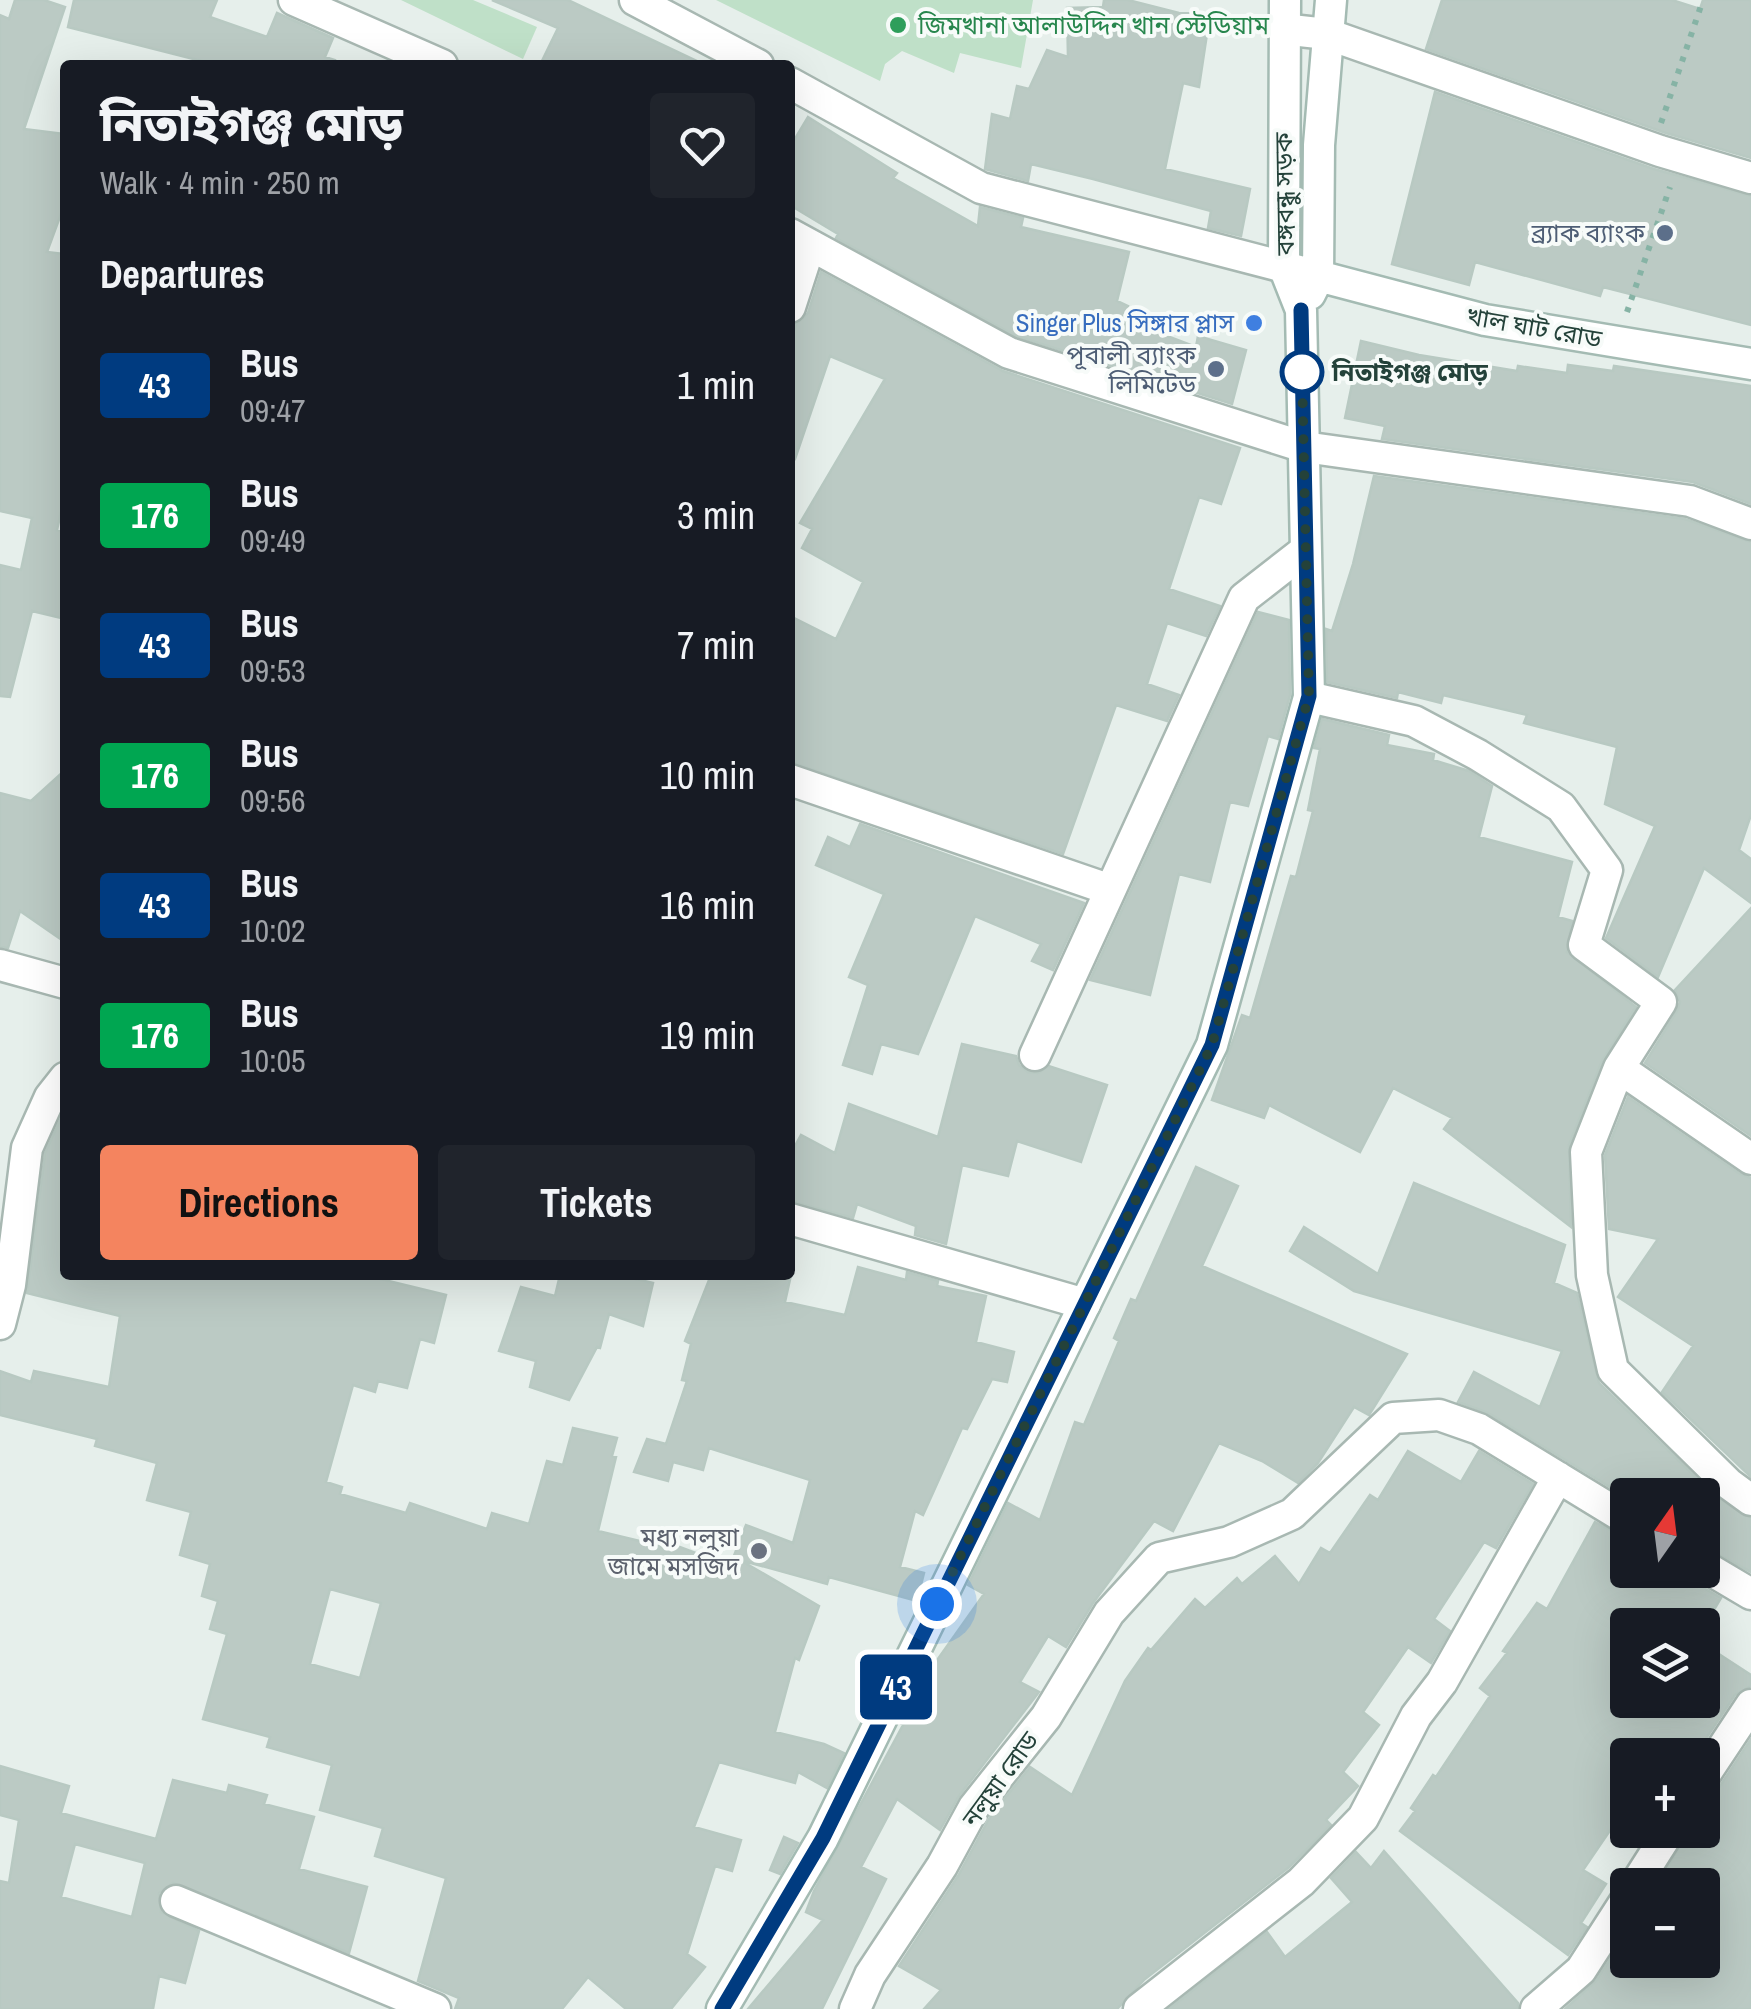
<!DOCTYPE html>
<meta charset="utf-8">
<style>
:root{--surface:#171b24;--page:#20242c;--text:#f1f3f6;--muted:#9ea1a6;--accent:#f4845f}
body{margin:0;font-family:"Archivo Narrow","Noto Sans Bengali",sans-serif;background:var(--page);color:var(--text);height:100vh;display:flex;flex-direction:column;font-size:38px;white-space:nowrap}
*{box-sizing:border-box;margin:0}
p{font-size:32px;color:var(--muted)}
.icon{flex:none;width:55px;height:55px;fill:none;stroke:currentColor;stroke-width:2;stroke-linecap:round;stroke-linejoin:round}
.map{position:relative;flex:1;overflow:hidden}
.side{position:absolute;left:60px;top:60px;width:735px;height:1220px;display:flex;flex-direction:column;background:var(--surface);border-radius:10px;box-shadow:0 10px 40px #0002}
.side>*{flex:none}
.badge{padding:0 20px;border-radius:8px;font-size:35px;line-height:65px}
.needle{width:65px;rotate:14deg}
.tools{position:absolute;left:1610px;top:1478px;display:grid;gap:20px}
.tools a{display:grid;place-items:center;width:110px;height:110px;border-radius:10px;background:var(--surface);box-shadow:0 10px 40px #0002;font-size:50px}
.you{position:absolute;width:50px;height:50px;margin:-25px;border:8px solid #fff;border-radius:50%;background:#1a73e8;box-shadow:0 0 0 15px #1a73e833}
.map>.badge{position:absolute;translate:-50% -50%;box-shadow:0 0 0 5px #fff}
h2{padding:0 40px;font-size:38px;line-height:90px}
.round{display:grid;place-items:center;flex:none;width:105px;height:105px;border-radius:10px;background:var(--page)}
.summary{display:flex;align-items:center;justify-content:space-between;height:170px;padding:0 40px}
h1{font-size:48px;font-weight:800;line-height:75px}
.action{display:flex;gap:20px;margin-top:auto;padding:20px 40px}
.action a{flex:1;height:115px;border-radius:10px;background:var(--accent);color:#111;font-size:40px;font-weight:800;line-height:115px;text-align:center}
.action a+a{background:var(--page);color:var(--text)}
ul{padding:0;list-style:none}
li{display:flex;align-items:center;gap:30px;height:130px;padding:0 40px}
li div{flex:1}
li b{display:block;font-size:38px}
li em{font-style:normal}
li .badge{min-width:110px;font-weight:700;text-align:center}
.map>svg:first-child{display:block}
</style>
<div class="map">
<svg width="1751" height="2009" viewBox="0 0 1751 2009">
<rect width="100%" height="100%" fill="#e6efeb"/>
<path fill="#bfe0c8" d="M401,0H473L537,27L523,59Z
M716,0H1033L1021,68L960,53L954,73L902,51L885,64L880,81Z"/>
<path fill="#bbcac4" stroke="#b8c9c2" stroke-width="2.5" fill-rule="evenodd" d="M15,0H44L65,7L24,129L65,134V203L47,252L65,254V494L57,530L65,532V619L32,611L10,697L0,696V565L21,570L32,518L0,511V15L9,19Z
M74,0H217L210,17L267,37L277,13L333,38L325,57L335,60L334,65H217L68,27Z
M492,0H568L705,65H540L558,28Z
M1104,0H1128L1179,13L1210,14L1199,87L1183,83L1165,169L1250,189L1241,236L1208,228L1211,211L1093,179L1031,164L1028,181L985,169L992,114L1010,119L1017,86L1029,89L1047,50L1068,57L1067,8L1103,7Z
M1442,0H1672L1700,9L1703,0H1751V158L1666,133L1426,49Z
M1435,92L1654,169L1751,196V325L1603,287L1600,296L1475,262L1469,285L1392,264Z
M808,117L897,173L893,178L978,226L980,207L1023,218L1021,227L1129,252L1117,301L1128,306L1122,319L1196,347L1198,336L1246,350L1232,404L1016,336L836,238L838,234L790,205V147Z
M821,272L1003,371L1240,448L1221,504L1199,497L1169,589L1220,606L1206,636L1167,623L1147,684L1179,695L1167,721L1116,705L1063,854L790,762V616L836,639L863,582L802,548L812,529L800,523L885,379L830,356L795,459L790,458V342L796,324L808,313Z
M1361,341L1419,355L1517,371L1518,366L1567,373L1568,365L1613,371L1614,366L1751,386V504L1693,482L1382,439L1385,426L1345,418Z
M1374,476L1685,519L1751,542V815L1739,850L1751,859V903L1704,868L1658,977L1606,938L1655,826L1605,804L1617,747L1524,723L1527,715L1443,695L1441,703L1398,692L1397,698L1327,682L1326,629L1332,631L1353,564Z
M1258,612L1289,620L1290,695L1278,739L1268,736L1248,806L1230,802L1210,882L1179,874L1150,995L1090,980Z
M1322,719L1389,735L1387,745L1434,754L1433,760L1469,771L1492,786L1479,837L1572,862L1558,917L1572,921L1567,952L1636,1007L1602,1061L1569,1145L1571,1227L1444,1129L1452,1118L1393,1088L1360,1152L1269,1105L1264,1118L1212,1100L1242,1015L1250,1018L1291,876L1296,877L1313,811L1308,810L1320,749L1314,748Z
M65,770V942L20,911L8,948L0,947V793L31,801Z
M860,824L1084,903L1053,970L1032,961L1041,944L975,916L918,1054L881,1044L872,1074L843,1065L868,985L849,977L884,894L816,865L828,837L850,847Z
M1751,908V1136L1645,1063L1677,1011L1680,1002L1675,990Z
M962,1044L1016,1056L1019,1065L1028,1072L1038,1073L1049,1066L1107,1085L1081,1162L1017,1141L1008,1176L962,1165L946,1244L915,1235L916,1226L857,1204L853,1218L790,1201V1155L801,1135L835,1153L849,1104L938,1137Z
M1628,1097L1740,1174L1751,1178V1477L1662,1392L1693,1346L1618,1297L1658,1239L1609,1229L1605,1155Z
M65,1109V1275H364L446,1295L434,1343L420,1339L407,1388L378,1381L375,1392L353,1385L326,1482L342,1487L340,1494L406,1513L410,1503L487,1529L492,1513L529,1524L547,1461L563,1465L573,1428L617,1438L612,1456L616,1457L598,1531L648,1543L651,1536L730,1566L746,1525L793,1543L810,1480L709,1448L703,1470L673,1462L668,1481L634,1472L647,1439L666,1444L687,1381L682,1380L691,1344L685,1341L711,1275H791L785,1302L845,1315L858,1267L906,1280L907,1272L938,1281L937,1286L986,1296L976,1342L1014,1352L1007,1382L992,1379L967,1429L962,1428L923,1515L915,1511L900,1567L924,1573L917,1601L829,1577L827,1584L740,1560L819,1606L799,1660L795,1658L775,1732L824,1744L844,1753L827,1788L798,1772L795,1783L719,1762L694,1827L741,1840L732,1871L715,1866L687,1954L705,1967L671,2009H626L588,1977L562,2009H455L459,1998L418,1981L446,1878L375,1856L383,1828L320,1810L332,1765L267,1747L270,1737L203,1719L227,1634L210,1629L218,1601L202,1596L210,1564L180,1555L191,1512L147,1500L157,1463L95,1446L97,1439L0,1415V1371L31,1382L34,1371L109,1387L120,1316L27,1293L45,1153ZM330,1589L381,1603L360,1678L310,1664Z
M1196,1167L1238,1186L1202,1266L1407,1354L1369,1415L1354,1407L1318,1463L1298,1483L1262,1461L1219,1443L1173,1531L1154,1521L1093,1603L1066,1647L1048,1636L1020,1682L1039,1692L959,1796L940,1830L897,1799L861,1867L886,1879L822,2009H748L823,1920L806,1912L814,1891L903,1725L900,1723L916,1690L984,1594L968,1585L1008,1503L1040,1520L1075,1422L1084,1425L1119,1341L1114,1338L1131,1299L1136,1301Z
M1414,1183L1565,1245L1554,1283L1577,1293L1599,1383L1716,1497L1751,1518V1572L1702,1546V1495L1628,1498L1488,1413L1458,1402L1474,1372L1540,1407L1562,1351L1354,1291L1290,1251L1304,1227L1378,1274Z
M560,1275H619L653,1283L643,1326L609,1314L600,1348L597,1347L569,1400L530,1387L536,1361L499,1351L521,1287L555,1296Z
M1408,1451L1461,1482L1479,1451L1533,1484L1496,1548L1484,1542L1434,1619L1450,1631L1431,1663L1408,1647L1363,1712L1379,1725L1343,1772L1358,1786L1326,1820L1331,1825L1288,1868L1145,1979L1117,2009H924L941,1990L899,1966L958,1876L990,1817L1030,1767L1072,1795L1125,1681L1148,1648L1151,1650L1195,1599L1205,1608L1237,1578L1242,1584L1275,1556L1299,1584L1321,1548L1330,1553L1370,1495L1378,1500Z
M1595,1522L1628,1539V1570H1684L1692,1581L1721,1598L1705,1625H1628V1700H1702V1643L1751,1675V1686L1735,1695L1695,1755H1628V1804L1583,1870L1606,1884L1581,1923L1587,1927L1568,1955L1400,1831L1415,1811L1411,1808L1433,1775L1436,1777L1490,1696L1480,1688L1507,1653L1503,1651L1537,1603L1547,1609Z
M1751,1739V2009H1565L1596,1981L1618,1947L1628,1954V1960H1702V1885H1657L1689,1830H1702V1808L1708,1796L1718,1789Z
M0,1766L69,1786L61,1813L156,1839L173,1780L227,1793L229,1785L267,1795L264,1804L314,1817L299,1869L367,1887L349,1953L173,1883L159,1893L161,1912L199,1931L185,1983L159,1976L153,2009H0V1881L9,1883L19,1820L0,1815ZM75,1844L145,1863L132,1917L61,1897Z
M784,1837L798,1843L780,1874L770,1870Z
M1384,1851L1518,2003V2009H1169L1267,1932L1285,1957L1352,1902L1331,1878L1356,1852L1371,1868Z"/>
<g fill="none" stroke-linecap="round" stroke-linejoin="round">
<defs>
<path id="street" d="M294,0L442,65
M635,0L758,65
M1282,29L1327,34L1660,151L1751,178
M790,83L981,188L1284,267
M790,234L1009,353L1304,447L1690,501L1751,524
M790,307L810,245
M1309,697L1414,721L1478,755L1561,807L1607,870L1584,945L1661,1002L1619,1068L1751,1159
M790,780L1108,889
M0,965L65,983
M1035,1055L1244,598L1303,552
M1619,1068L1586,1152L1592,1275L1613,1370L1729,1484L1751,1500
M790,1219L1085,1304
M0,1324L10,1285L27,1148L50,1097L65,1078
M1702,1565L1751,1594
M1702,1779L1751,1705
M1635,1885L1670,1830
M176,1901L435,2009
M855,2009L870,1975L942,1866L974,1807L1046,1717L1109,1613L1159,1558L1229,1542L1292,1514L1393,1418L1439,1415L1479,1429L1628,1520
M1139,2009L1301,1882L1363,1818L1416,1716L1442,1682L1558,1477
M1536,2009L1581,1970L1628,1897"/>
<path id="secondary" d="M1284,267L1485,320L1751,364
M1310,294L1318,278L1319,145L1331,0
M722,2009L823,1838L1212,1045L1309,697L1301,310L1284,267L1285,0"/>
</defs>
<use href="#street" stroke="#a8b8b2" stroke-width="35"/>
<use href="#secondary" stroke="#a4bbb3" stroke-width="35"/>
<path stroke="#86b3a5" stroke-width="6" stroke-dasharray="5 8" stroke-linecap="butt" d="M1661,123L1703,0
M1627,312L1670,187"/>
<use href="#street" stroke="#fff" stroke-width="30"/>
<use href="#secondary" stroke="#fff" stroke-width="30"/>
</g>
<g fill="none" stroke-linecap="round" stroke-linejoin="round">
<defs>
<path id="line" d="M722,2009L823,1838L1212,1045L1309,696L1301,310"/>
</defs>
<use href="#line" stroke="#fff" stroke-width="22"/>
<use href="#line" stroke="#003b80" stroke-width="15"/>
<path stroke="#24423a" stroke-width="10" stroke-dasharray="0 18" d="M937,1604L1212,1045L1309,696L1302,372"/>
</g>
<circle fill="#2e9e5b" stroke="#f7fbf9" stroke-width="4" cx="898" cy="25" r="10"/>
<g fill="#5c6f8a" stroke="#f7fbf9" stroke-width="4">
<circle cx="1665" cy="233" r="10"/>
<circle cx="1216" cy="369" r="10"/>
</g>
<circle fill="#3f7fe0" stroke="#f7fbf9" stroke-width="4" cx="1254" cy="323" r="10"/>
<circle fill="#fff" stroke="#003b80" stroke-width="5" cx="1302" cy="372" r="20"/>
<circle fill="#6b7280" stroke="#f7fbf9" stroke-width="4" cx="759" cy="1551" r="10"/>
<g text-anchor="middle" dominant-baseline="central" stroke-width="8" stroke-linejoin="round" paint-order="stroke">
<g font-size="25" fill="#27864d" stroke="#f7fbf9" text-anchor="start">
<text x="918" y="25">জিমখানা আলাউদ্দিন খান স্টেডিয়াম</text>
</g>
<g font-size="25" fill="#24423a" stroke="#f7fbf9">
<text transform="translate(1284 194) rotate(-91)">বঙ্গবন্ধু সড়ক</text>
<text transform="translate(1534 327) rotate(10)">খাল ঘাট রোড</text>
<text transform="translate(1000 1779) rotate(-54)">নলুয়া রোড</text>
</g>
<g font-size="25" fill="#4e5e75" stroke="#f7fbf9" text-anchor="end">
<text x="1645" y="233">ব্র্যাক ব্যাংক</text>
<text x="1196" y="355">পূবালী ব্যাংক<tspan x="1196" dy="29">লিমিটেড</tspan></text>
</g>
<g font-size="25" fill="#366cbe" stroke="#f7fbf9" text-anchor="end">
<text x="1234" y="323">Singer Plus সিঙ্গার প্লাস</text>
</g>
<g font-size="25" font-weight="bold" fill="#24423a" stroke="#f7fbf9" text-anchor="start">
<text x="1332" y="372">নিতাইগঞ্জ মোড়</text>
</g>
<g font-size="25" fill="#5b616d" stroke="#f7fbf9" text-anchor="end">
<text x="739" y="1537">মধ্য নলুয়া<tspan x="739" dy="29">জামে মসজিদ</tspan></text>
</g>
</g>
</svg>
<div class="tools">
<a><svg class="needle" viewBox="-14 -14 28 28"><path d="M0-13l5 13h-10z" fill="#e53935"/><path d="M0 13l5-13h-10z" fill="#9ea1a6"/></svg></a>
<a><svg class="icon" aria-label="layers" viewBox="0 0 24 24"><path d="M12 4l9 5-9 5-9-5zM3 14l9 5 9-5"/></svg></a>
<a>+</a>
<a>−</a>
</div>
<div class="you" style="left:937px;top:1604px"></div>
<b class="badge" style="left:896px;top:1687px;background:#003b80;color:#fff">43</b>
<section class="side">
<div class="summary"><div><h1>নিতাইগঞ্জ মোড়</h1><p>Walk · 4 min · 250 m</p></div><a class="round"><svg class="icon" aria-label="heart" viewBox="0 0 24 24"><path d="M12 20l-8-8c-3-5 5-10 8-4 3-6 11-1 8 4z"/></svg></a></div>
<h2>Departures</h2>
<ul>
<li><span class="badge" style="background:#003b80;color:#fff">43</span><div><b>Bus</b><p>09:47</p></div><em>1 min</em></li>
<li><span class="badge" style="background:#00a651;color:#fff">176</span><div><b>Bus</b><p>09:49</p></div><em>3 min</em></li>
<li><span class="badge" style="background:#003b80;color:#fff">43</span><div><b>Bus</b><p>09:53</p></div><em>7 min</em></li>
<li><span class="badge" style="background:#00a651;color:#fff">176</span><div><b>Bus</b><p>09:56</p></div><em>10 min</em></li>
<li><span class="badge" style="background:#003b80;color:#fff">43</span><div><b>Bus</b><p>10:02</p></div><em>16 min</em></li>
<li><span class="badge" style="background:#00a651;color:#fff">176</span><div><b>Bus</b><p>10:05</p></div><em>19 min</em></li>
</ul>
<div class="action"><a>Directions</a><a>Tickets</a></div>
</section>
</div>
